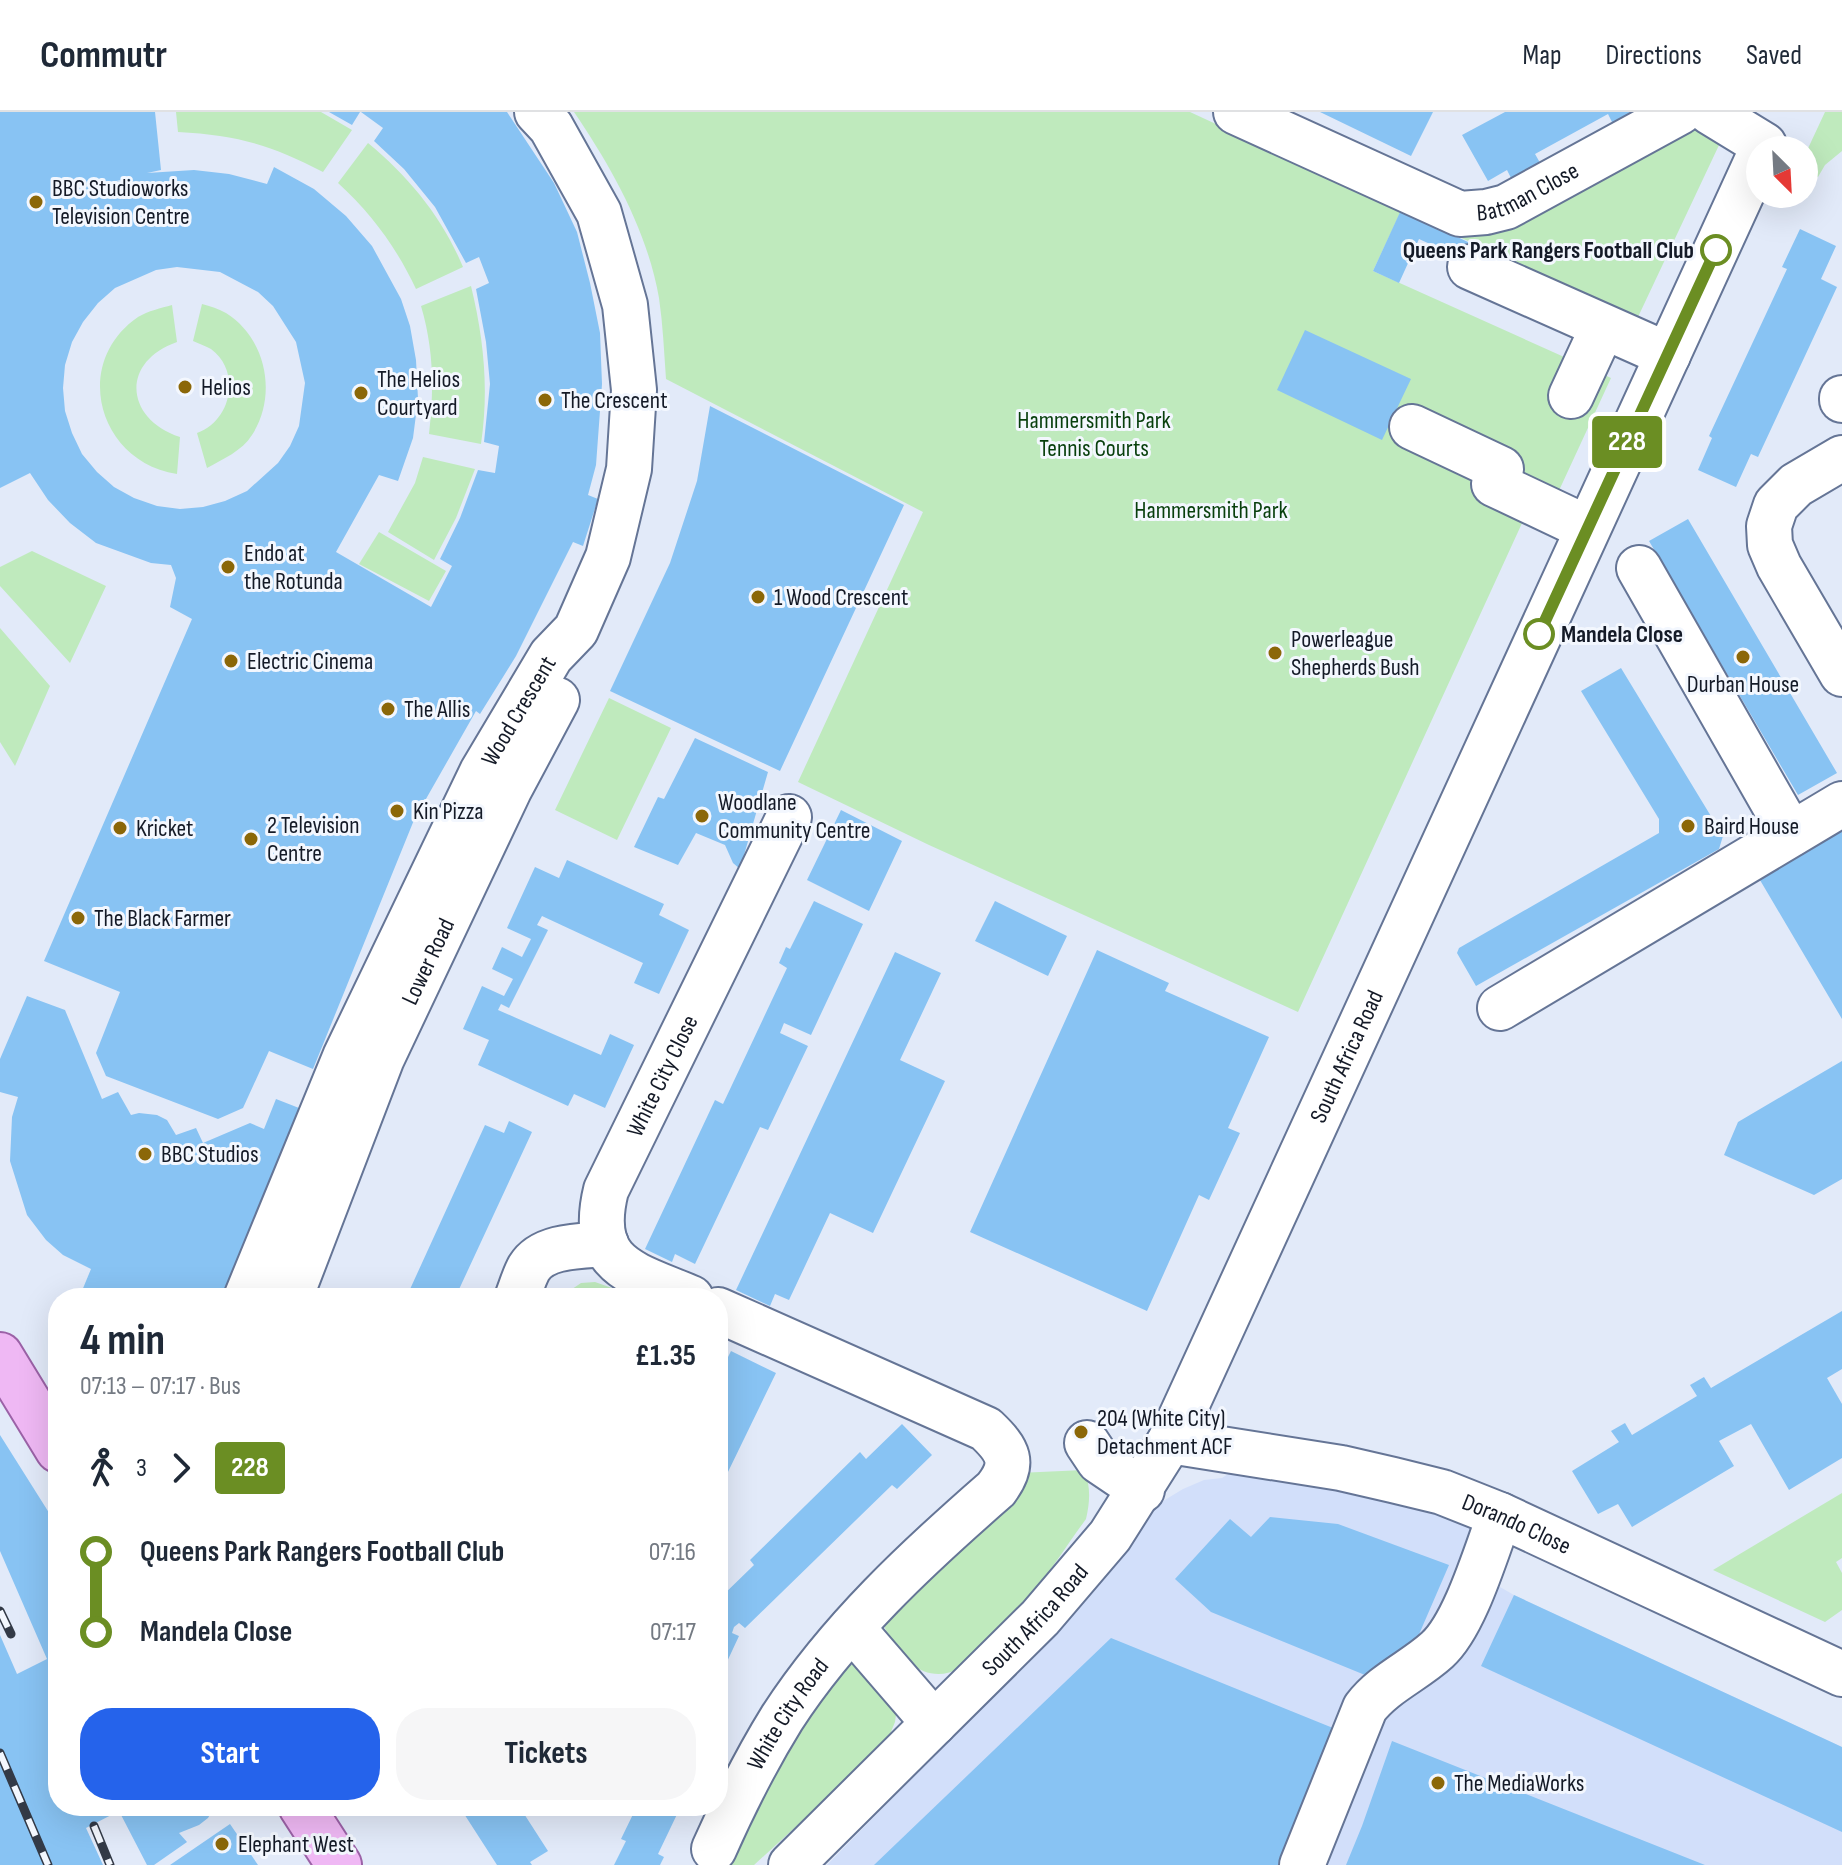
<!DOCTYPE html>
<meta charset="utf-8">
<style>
:root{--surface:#fff;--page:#f6f6f7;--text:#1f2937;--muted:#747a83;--line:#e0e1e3;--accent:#2563eb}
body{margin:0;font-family:"Sofia Sans Condensed",sans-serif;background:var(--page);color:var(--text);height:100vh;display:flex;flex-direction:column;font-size:30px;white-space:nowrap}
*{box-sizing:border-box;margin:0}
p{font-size:26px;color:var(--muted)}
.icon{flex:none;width:44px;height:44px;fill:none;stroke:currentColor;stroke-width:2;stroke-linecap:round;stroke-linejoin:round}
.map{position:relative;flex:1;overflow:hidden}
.sheet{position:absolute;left:48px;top:1176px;width:680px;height:528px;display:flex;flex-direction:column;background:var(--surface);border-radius:32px;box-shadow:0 8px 32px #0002}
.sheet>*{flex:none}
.badge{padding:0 16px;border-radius:6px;font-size:28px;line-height:52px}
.needle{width:52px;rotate:156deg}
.tools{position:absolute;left:1746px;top:24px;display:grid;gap:16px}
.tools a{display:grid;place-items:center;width:72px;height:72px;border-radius:50%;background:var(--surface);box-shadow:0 8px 32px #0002;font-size:40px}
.map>.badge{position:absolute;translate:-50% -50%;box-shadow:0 0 0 4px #fff}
.legs{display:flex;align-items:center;gap:12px;height:88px;padding:0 32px;font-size:26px}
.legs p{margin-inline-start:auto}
.overview{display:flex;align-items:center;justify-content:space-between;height:136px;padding:0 32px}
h1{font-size:44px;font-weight:700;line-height:60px}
.button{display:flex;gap:16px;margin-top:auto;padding:16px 32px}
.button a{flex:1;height:92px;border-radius:32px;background:var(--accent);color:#fff;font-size:32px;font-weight:700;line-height:92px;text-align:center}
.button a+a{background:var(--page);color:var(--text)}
ul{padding:0 32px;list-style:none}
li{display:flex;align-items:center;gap:28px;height:80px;font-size:30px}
li i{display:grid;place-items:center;width:12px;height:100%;margin:0 10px;background:currentColor}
li i::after{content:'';width:20px;height:20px;margin:-10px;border:6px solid;border-radius:50%;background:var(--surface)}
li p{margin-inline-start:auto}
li:first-child i{background:linear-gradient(#0000 50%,currentColor 0)}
li:last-child i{background:linear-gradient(currentColor 50%,#0000 0)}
header{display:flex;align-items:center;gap:48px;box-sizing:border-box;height:112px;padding:0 40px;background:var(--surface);border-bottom:2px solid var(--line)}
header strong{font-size:38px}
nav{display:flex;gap:44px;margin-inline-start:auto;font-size:28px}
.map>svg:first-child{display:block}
</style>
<header>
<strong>Commutr</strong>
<nav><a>Map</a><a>Directions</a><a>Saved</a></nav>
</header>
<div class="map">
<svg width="1842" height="1753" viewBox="0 0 1842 1753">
<rect width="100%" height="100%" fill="#e2eaf9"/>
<path fill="#d2dffa" d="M1233,1359L1310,1368L1480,1415L1477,1462L1514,1483L1842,1635V1753H827L1073,1501L1112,1458L1150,1397L1183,1377L1204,1368L1222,1366Z"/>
<path fill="#bfeabd" d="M176,0H321L352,18L323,60C271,33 237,23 178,20Z
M574,0H1190L1401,98L1464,111L1690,14L1720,31L1638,205L1401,99L1373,159L1611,266L1556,385L1523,409L1298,900L929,733L798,670L923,400L666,267C664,240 663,213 659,186C647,118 612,56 574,0Z
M1825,0H1842V39L1825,53L1818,65L1804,60V45Z
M368,31C410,66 442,105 463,155L416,177C396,135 372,102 338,71Z
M471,174C484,228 489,277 481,332L429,322C434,277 434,238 421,194Z
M202,192C210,194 219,197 226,201C266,226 278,283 252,323C242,339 223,347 207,356L197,321C231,309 242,260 211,237C206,234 199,232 193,229Z
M172,193L177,230C120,250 125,307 180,325L177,362C98,350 71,251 138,205C148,199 161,196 172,193Z
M423,345L475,357L456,406L434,448L388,420L415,371Z
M379,420L446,459L429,489L359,452Z
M32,439L106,474L70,551L0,474V455Z
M0,516L50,574L15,654L0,630Z
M609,586L671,616L617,728L555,698Z
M595,1170L640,1186H559L581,1171Z
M1084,1358C1091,1374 1090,1390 1086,1407C1055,1449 1005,1532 960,1556C942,1566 925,1563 910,1551C896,1540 889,1527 883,1511L1018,1361Z
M1842,1381V1446L1836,1450L1842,1461V1498L1825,1510L1713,1458Z
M847,1553H860L898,1588L895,1610L886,1632L754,1753H712L790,1621Z"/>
<path fill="#88c3f3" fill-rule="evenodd" d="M0,0H155L161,58L147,61L194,58L229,62L267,72L274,55L314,77L346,104L372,134L401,187L410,214L416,248L418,287L413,326L398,369L379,363L336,440L431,495L452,454L440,447L460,406L478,358L495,361L499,334L484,330L490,272L486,230L476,177L489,171L479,145L466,151L435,95L404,57L374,29L383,16L361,0H507L554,71L577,120L590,171L600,221L602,272L596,353L588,383L598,387L583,434L573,430L516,544L480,602L476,599L414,708L313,957L269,939L243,996L218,1007L106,964L96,941L120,880L44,849L192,507L170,495L176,466L171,453L151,451L96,431L70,411L48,388L30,361L0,376ZM125,67L85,81L103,72ZM177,155L220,160L258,180L273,194L296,230L305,271L299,314L290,334L278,351L247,379L225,389L203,395L180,397L157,394L134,386L114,375L97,360L82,342L72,321L65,299L63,276L65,253L72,230L83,210L98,191L115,176L156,158Z
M329,0H360L352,13Z
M1320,0H1433L1411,44Z
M1505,0H1644L1615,16L1608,2L1535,42L1543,56L1514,72L1507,58L1488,69L1462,23Z
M1401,98L1470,131L1463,147L1419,127L1399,171L1373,159Z
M1800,117L1836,134L1821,167L1837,175L1758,345L1751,342L1736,375L1698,358L1712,326L1709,324L1787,157L1782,155Z
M1305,218L1411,267L1382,328L1277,278Z
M710,294L904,393L780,659L610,579L670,451L697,369Z
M1688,407L1837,661L1798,683L1649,429Z
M1621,556L1723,724L1719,737L1476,874L1457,841L1459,836L1659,721V707L1581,579Z
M695,626L768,660L740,757L733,751L725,733L696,721L678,753L634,735L658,685L664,687Z
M841,698L902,729L869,799L807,768Z
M1842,713V907L1757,763Z
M567,748L664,792L659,803L689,818L659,882L634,871L643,851L542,804L537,813L548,818L509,896L501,892L498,898L601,943L610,922L634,933L605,996L574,982L568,994L478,953L489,928L463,917L482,874L504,884L513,867L492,857L502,835L522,845L531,827L507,816L535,755L559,766Z
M814,789L863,812L811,923L784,911L780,921L808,934L768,1018L760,1015L695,1152L675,1142L672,1150L645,1137L715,988L723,992L787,856L779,851L786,835L790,837Z
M995,789L1067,824L1048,864L975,829Z
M1097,838L1169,871L1165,879L1269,925L1228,1016L1240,1021L1209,1088L1199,1083L1147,1199L970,1120Z
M895,840L941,861L900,948L945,969L873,1121L830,1101L789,1188L775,1182L770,1194L736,1178Z
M27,884L65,898L102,987L118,980L131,1003L139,1001L157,1003L167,1008L176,1023L196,1016L203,1031L250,1011L264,1017L276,987L299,996L222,1186H79L91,1157L63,1143L46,1128L27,1103L10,1049L12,1005L18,985L0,980V947Z
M1842,949V1067L1814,1083L1724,1043L1738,1010Z
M509,1009L532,1020L455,1186H406L485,1013L504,1021Z
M1842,1199V1257L1827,1266L1842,1292V1346L1789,1378L1751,1312L1719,1329L1734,1354L1632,1415L1618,1392L1598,1402L1572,1359L1619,1330L1611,1319L1625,1311L1632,1323L1697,1284L1690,1273L1704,1265L1711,1276Z
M731,1239L776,1261L727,1362L718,1357V1265Z
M902,1312L932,1343L897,1377L892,1373L745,1516L739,1511L734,1515L732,1521L739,1524L718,1569V1497L722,1500L725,1496L718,1488L754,1453L750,1448L860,1340L866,1347Z
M0,1323L58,1415V1694H215L208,1706L199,1713L179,1721L187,1730L154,1753H147L119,1699L86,1716L103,1753H0V1523L17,1562L47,1547L0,1439Z
M1270,1405L1338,1412L1449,1453L1417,1527L1365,1563L1211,1500L1175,1467L1230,1407L1251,1425Z
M1514,1483L1842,1635V1720L1481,1554Z
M1111,1526L1333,1616L1278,1753H874Z
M1392,1629L1705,1753H1346L1362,1714Z
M459,1694H519L548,1739L530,1750L532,1753H497Z
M637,1694H681L658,1742L664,1745L660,1753H614L626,1729L621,1727Z
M230,1712L258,1753H170Z"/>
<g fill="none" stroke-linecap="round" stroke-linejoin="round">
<defs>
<g id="minor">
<path id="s1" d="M1236,0L1460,102L1486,100L1506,95L1680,0"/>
<path d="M1710,0L1764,33"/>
<path d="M1470,155L1668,243"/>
<path d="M1571,284L1603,215"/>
<path d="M1842,286V288"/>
<path d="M1412,315L1501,357L1494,372L1587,416"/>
<path d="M1842,346L1796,373L1776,393L1769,414L1770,433L1779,454L1842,562"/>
<path d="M1639,456L1791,722"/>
<path d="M1500,896L1842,692"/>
<path id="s2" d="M246,1186L345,945L482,660L551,544L576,518L608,445L629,357L634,278L625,193L599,101L551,15L537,0"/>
<path id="s3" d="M290,1186L382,946L509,678L557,588"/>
<path d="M517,1186C521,1176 524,1165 529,1156C543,1133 581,1134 606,1132"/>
<path id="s4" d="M691,1186C633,1161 587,1155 606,1078L789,705"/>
<path id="s5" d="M1170,1329L1341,1356L1393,1368L1442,1380L1500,1403L1842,1562"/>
<path d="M1087,1331L1099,1349L1142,1378"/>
<path d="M852,1516L934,1611"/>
<path id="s6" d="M714,1737C734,1692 756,1648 782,1606C839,1518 918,1445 996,1377C1016,1351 1008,1338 986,1317L718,1198"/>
<path id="s7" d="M791,1753L1040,1506L1110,1424L1170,1329L1760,42"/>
<path d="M1302,1753L1365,1596C1384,1571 1414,1559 1437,1538C1465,1513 1486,1440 1500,1403"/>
</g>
<path id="major" d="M0,1243L58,1338
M301,1694L339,1753"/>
</defs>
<use href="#minor" stroke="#657596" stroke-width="48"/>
<use href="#major" stroke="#9b62a7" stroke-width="48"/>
<use href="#minor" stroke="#fff" stroke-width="44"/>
<use href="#major" stroke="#efb8f4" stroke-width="44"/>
<defs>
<path id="rail" d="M0,1499L11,1522
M0,1641L48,1753
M94,1714L110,1753"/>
</defs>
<use href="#rail" stroke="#333a47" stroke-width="9"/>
<use href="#rail" stroke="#f3f7fe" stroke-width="6" stroke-dasharray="18" stroke-linecap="butt"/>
</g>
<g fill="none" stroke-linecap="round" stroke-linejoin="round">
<defs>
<path id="line-1" d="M1539,522L1716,138"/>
</defs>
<use href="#line-1" stroke="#fff" stroke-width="18"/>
<use href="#line-1" stroke="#6b8e23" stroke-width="12"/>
</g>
<g fill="#8b6708" stroke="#f3f7fe" stroke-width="3">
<circle cx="36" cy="90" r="8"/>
<circle cx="185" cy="275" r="8"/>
<circle cx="361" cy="281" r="8"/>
<circle cx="545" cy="288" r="8"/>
<circle cx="228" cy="455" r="8"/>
<circle cx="758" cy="485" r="8"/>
<circle cx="1275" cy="541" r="8"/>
<circle cx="1743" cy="545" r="8"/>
<circle cx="231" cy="549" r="8"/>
<circle cx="388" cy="597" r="8"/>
<circle cx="397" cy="699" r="8"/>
<circle cx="702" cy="704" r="8"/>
<circle cx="1688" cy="714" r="8"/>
<circle cx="120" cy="716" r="8"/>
<circle cx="251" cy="727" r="8"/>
<circle cx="78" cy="806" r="8"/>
<circle cx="145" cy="1042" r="8"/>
<circle cx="1081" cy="1320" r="8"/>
<circle cx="1438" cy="1671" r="8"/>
<circle cx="222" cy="1732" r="8"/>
</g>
<g fill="#fff" stroke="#6b8e23" stroke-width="4">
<circle cx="1716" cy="138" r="14"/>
<circle cx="1539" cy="522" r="14"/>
</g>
<g text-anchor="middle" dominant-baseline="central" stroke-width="6" stroke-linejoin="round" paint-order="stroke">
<g font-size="24" fill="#141a27" stroke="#f3f7fe" text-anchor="start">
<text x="52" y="76">BBC Studioworks<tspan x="52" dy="28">Television Centre</tspan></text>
<text x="377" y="267">The Helios<tspan x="377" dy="28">Courtyard</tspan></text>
<text x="201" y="275">Helios</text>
<text x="561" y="288">The Crescent</text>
<text x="244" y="441">Endo at<tspan x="244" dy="28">the Rotunda</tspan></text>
<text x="774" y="485">1 Wood Crescent</text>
<text x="1291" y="527">Powerleague<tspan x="1291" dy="28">Shepherds Bush</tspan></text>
<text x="247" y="549">Electric Cinema</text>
<text x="1743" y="572" text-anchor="middle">Durban House</text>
<text x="404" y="597">The Allis</text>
<text x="718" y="690">Woodlane<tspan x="718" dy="28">Community Centre</tspan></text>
<text x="413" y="699">Kin Pizza</text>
<text x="267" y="713">2 Television<tspan x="267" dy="28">Centre</tspan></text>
<text x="1704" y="714">Baird House</text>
<text x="136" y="716">Kricket</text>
<text x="94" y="806">The Black Farmer</text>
<text x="161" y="1042">BBC Studios</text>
<text x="1097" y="1306">204 (White City)<tspan x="1097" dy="28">Detachment ACF</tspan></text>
<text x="1454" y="1671">The MediaWorks</text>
<text x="238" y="1732">Elephant West</text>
</g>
<g font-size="24" fill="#141a27" stroke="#f3f7fe">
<text stroke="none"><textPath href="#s1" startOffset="318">Batman Close</textPath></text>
<text stroke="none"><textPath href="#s2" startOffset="648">Wood Crescent</textPath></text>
<text stroke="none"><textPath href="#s3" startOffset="364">Lower Road</textPath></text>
<text stroke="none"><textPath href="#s7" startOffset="994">South Africa Road</textPath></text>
<text stroke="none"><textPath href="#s4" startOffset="286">White City Close</textPath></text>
<text stroke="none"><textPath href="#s5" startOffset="358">Dorando Close</textPath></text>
<text stroke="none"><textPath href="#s7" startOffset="346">South Africa Road</textPath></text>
<text stroke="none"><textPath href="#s6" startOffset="154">White City Road</textPath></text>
</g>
<g font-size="24" font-weight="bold" fill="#141a27" stroke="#f3f7fe" text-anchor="end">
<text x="1694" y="138">Queens Park Rangers Football Club</text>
<text x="1561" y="522" text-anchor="start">Mandela Close</text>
</g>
<g font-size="24" fill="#073f0c" stroke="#f3f7fe">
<text x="1094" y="308">Hammersmith Park<tspan x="1094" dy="28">Tennis Courts</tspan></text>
<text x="1211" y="398">Hammersmith Park</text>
</g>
</g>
</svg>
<div class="tools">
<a><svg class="needle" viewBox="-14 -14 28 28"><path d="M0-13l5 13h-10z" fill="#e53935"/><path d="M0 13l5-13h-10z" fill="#747a83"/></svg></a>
</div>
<b class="badge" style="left:1627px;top:330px;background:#6b8e23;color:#fff">228</b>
<section class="sheet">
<div class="overview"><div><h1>4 min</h1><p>07:13 – 07:17 · Bus</p></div><b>£1.35</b></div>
<div class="legs"><svg class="icon" aria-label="walk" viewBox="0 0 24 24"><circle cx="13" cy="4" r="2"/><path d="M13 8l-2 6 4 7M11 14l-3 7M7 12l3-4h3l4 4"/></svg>3<svg class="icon" aria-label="forward" viewBox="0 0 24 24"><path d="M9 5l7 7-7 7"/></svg><b class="badge" style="background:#6b8e23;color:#fff">228</b></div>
<ul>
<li><i style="color:#6b8e23"></i><b>Queens Park Rangers Football Club</b><p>07:16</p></li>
<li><i style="color:#6b8e23"></i><b>Mandela Close</b><p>07:17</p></li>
</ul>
<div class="button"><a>Start</a><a>Tickets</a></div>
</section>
</div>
